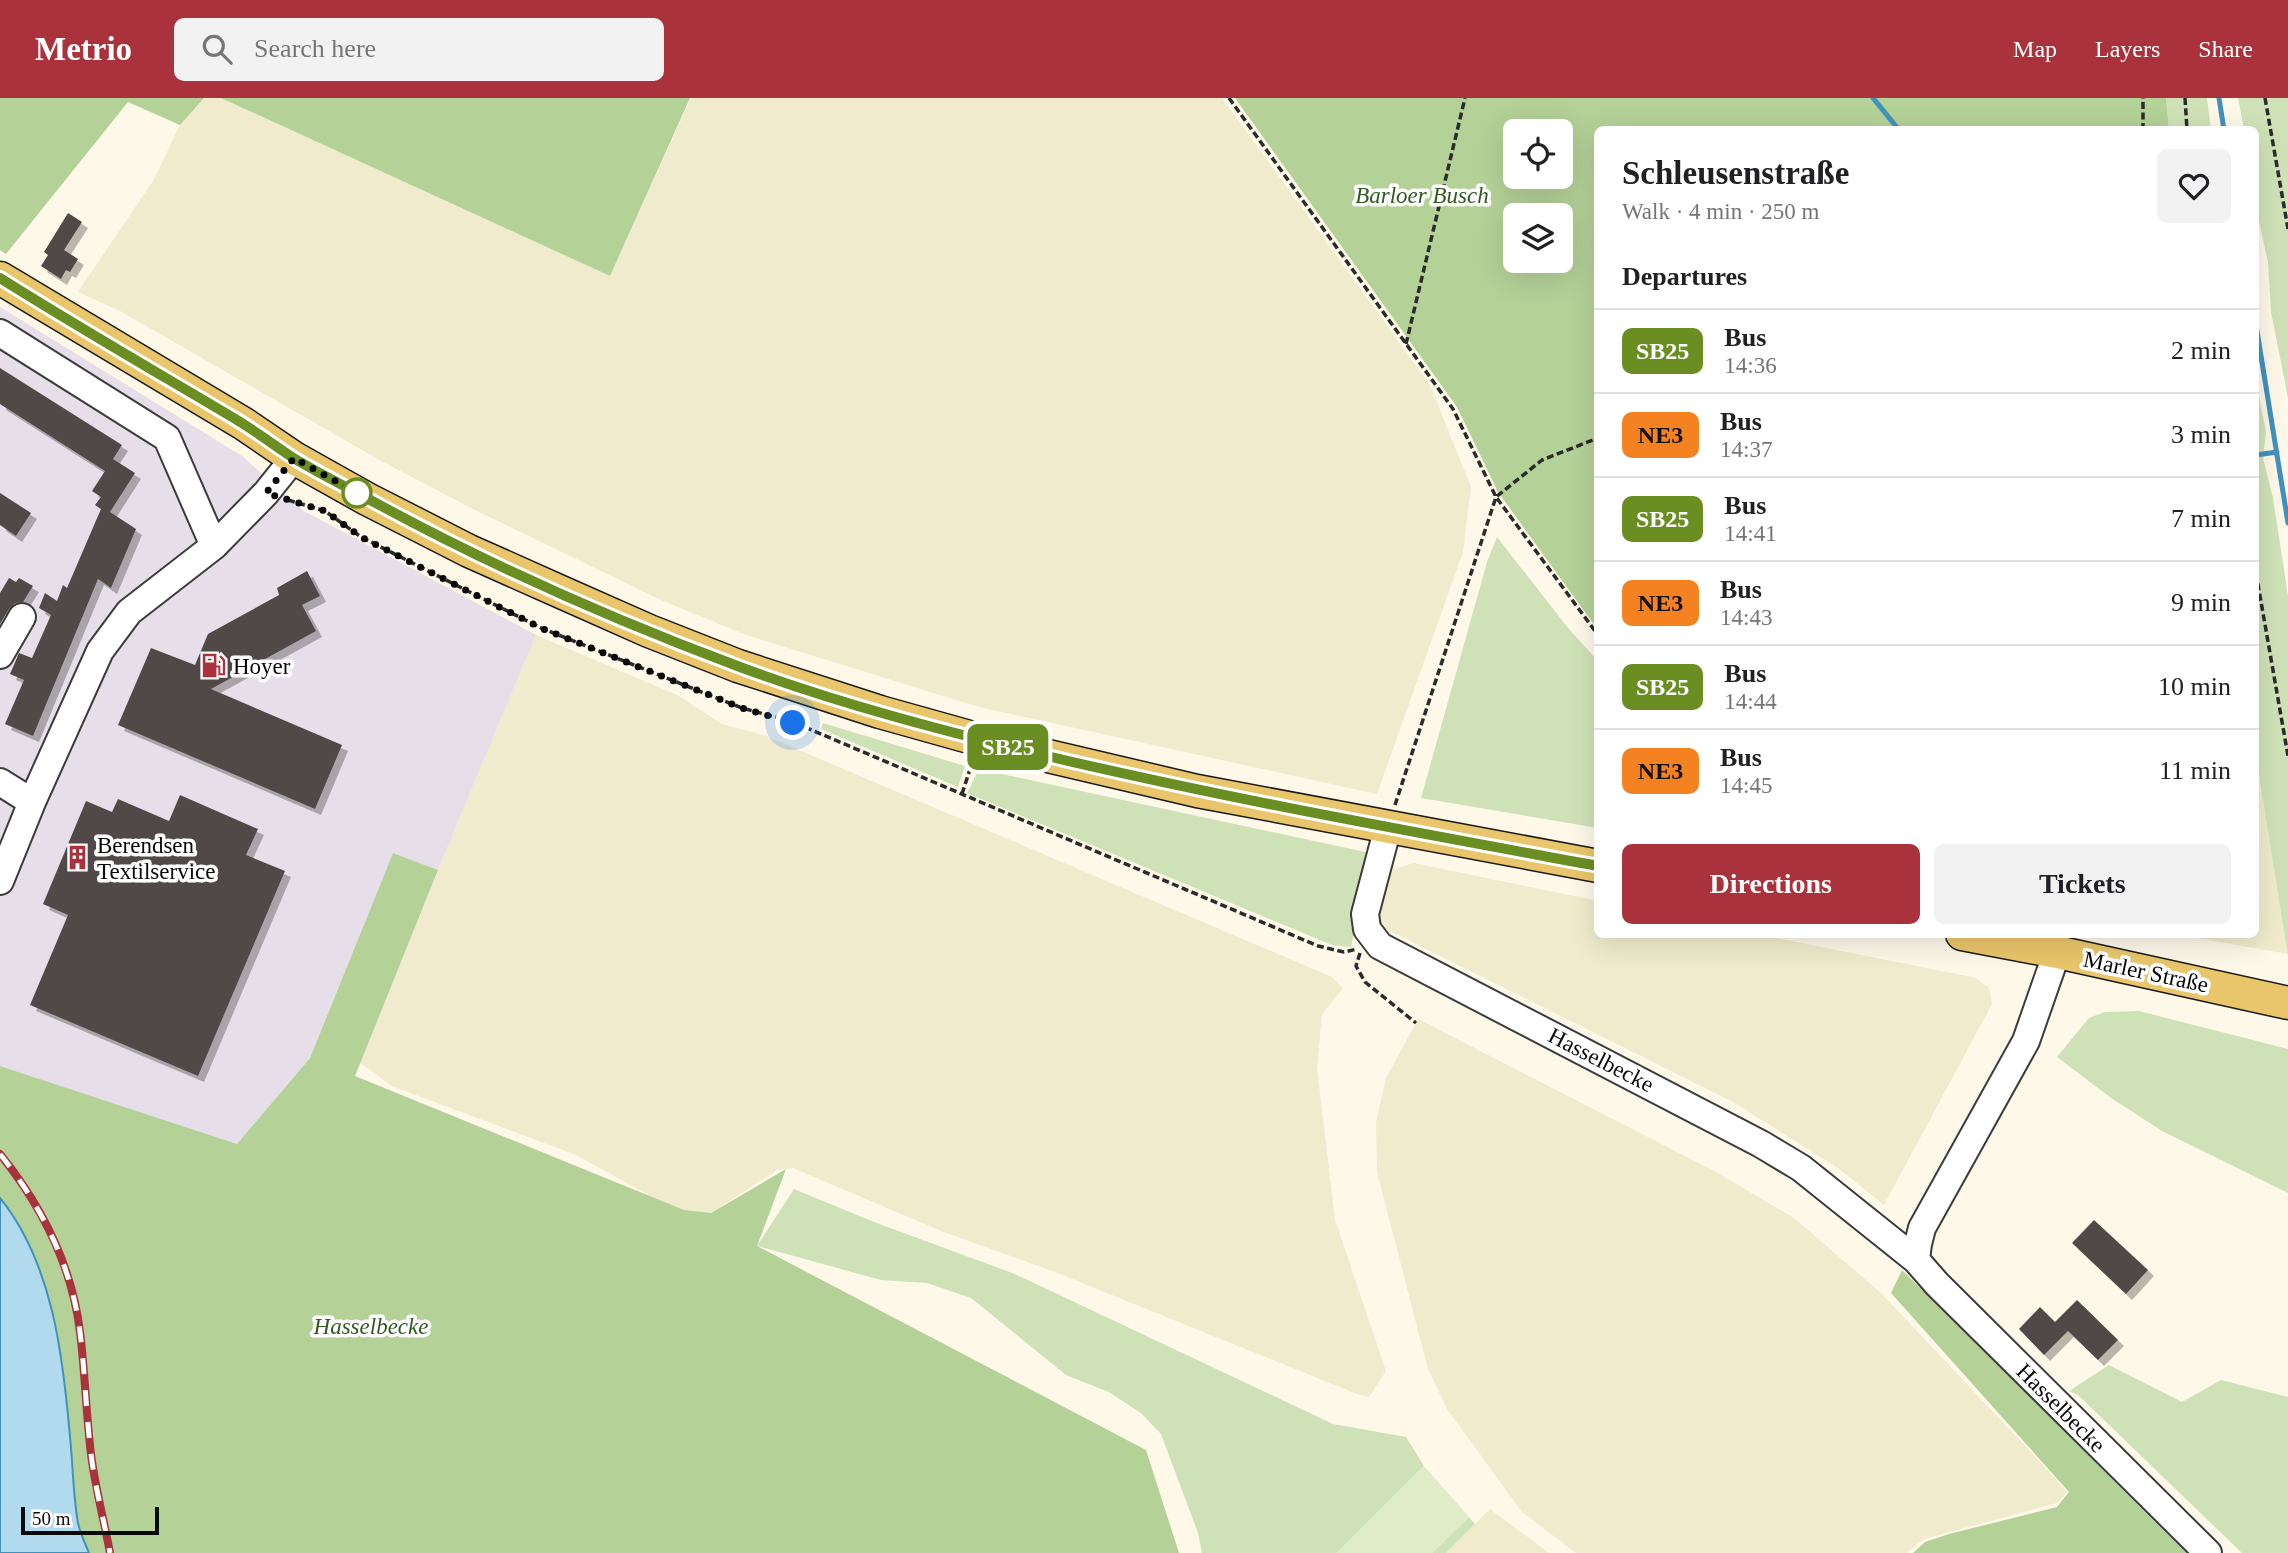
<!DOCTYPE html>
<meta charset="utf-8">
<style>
:root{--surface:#fff;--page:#f2f2f2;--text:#202124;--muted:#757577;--line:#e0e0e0;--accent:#a9323c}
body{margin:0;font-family:"Times New Roman",serif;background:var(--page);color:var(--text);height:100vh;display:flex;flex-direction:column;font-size:26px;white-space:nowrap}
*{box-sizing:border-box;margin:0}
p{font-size:23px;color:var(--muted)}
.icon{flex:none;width:38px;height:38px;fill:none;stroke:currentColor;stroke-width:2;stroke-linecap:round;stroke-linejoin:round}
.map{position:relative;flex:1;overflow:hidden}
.details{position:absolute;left:1594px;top:28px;width:665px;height:812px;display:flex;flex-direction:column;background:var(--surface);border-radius:10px;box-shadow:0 7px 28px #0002}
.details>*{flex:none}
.badge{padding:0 14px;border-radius:10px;font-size:24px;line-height:46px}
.tools{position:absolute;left:1503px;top:21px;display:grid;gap:14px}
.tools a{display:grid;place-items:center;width:70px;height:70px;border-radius:10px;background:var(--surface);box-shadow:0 7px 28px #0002;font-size:35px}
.scale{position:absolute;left:21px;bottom:18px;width:138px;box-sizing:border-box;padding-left:7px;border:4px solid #090909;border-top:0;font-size:19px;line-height:24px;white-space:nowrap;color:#090909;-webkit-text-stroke:5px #fff;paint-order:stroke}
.you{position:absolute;width:35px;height:35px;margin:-18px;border:5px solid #fff;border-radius:50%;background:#1a73e8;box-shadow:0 0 0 10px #1a73e833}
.map>.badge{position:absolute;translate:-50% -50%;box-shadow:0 0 0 4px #fff}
h2{padding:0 28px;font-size:26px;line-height:63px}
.round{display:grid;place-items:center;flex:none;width:74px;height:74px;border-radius:10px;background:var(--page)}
.head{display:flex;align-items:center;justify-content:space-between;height:119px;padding:0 28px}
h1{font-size:33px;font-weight:800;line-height:52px}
.button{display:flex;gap:14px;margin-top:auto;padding:14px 28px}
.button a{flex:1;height:80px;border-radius:10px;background:var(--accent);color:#fff;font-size:28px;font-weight:800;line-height:80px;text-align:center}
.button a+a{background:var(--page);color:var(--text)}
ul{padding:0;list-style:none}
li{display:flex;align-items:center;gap:21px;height:84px;padding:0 28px;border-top:2px solid var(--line)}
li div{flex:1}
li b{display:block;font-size:26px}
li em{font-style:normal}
li .badge{min-width:77px;font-weight:700;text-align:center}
header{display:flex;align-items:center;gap:42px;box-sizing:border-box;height:98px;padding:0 35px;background:var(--accent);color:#fff}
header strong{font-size:33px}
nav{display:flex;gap:38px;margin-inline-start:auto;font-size:24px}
.search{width:490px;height:63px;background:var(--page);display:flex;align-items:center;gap:18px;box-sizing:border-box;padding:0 24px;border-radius:10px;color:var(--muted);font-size:26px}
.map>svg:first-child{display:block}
</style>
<header>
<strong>Metrio</strong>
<div class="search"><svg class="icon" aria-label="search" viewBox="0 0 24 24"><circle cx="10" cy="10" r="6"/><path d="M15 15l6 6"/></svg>Search here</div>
<nav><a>Map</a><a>Layers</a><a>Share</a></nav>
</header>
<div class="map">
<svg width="2288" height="1455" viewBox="0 0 2288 1455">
<defs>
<filter id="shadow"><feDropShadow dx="6" dy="6" stdDeviation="0" flood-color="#0004"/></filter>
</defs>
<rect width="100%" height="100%" fill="#fdf8e8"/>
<path fill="#e6dee8" d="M0,209L242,358L304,413L536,537L438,772L393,755L310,960L237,1046L0,968Z"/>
<path fill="#efebcc" d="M204,0H221L610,178L691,0H1222L1430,287L1471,389L1463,454L1377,696L979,609L746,537L661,502L479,414L383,364L120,213L78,194L153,83L180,27Z
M536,537L677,597L722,626L766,638L1332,879L1343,890L1322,916L1317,970L1335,1122L1386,1273L1369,1299L1357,1296L1055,1174L941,1133L793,1070L777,1072L711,1115L684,1112L654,1100L576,1057L392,988L360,965L438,772Z
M2256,658L2288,856L2180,837L2256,836Z
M1414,765L1598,803V836L1762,837L1976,880L1989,890L1992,906L1884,1107L1838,1070L1733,1004L1378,827V801L1393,771Z
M1418,921L1716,1074L1794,1120L1881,1195L2030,1353L2067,1394L2057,1405L1924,1441L1907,1455H1576L1522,1414L1447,1311L1428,1271L1377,1074L1376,1025L1386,980Z
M1490,1411L1549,1455H1446Z"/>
<path fill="#cfe2b7" d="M2166,0H2207L2211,31H2169Z
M2238,0H2288V300L2271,214L2268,164L2256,110V32L2244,31Z
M2256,284L2266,333L2263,360L2273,400L2288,498V858L2256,658Z
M1497,439L1568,530L1598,563V730L1421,700L1487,464Z
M823,625L965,668L958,689L821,631Z
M979,671L1370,755L1351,849L1332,847L967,695Z
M2139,913L2288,951V1095L2162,1033L2111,1000L2057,959L2089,920L2105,914Z
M794,1091L874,1124L1015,1176L1333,1326L1406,1339L1424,1368L1337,1455H1202L1198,1435L1161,1336L1142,1316L1109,1294L1066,1277L971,1200L927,1185L881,1182L757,1148Z
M2109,1267L2182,1304L2221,1282L2288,1299V1455H2242L2078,1297L2069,1293Z
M1469,1419L1475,1426L1446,1455H1432Z"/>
<path fill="#b4d198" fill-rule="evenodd" d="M0,0H204L180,27L128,4L6,156L0,152Z
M221,0H690L610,178Z
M1235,0H2166L2169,31L1598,32V532L1498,394L1457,309ZM1516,33H1561V79H1516ZM1516,117H1561V163H1516Z
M393,755L438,772L355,978L684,1112L711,1115L786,1071L757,1148L1146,1352L1179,1455H89C85,1445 80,1435 78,1425C73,1397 73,1367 70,1339C63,1258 53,1166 0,1100V968L237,1046L310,960Z
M1902,1172L2156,1425L2187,1455H1913L1925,1444L1949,1436L2057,1409L2069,1394L1891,1195Z"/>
<path fill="#e0ebc7" d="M1424,1368L1469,1419L1432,1455H1337Z"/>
<path fill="#b2daee" stroke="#4291bd" stroke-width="2" d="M0,1100C53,1166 63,1258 70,1339C73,1367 73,1397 78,1425C80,1435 85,1445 89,1455H0Z"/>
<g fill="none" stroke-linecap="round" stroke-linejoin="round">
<path stroke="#4291bd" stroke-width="5" d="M1873,0L1899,32
M2219,0L2224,32
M2256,227L2288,425
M2256,357L2277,354"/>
</g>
<path fill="#514a47" filter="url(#shadow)" d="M68,115L82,124L64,152L78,161L70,174L66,172L61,181L41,168L48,157L44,154Z
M0,270L122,347L113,361L135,375L110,414L136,431L111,490L98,481L33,638L5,626L24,582L10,576L19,555L32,560L51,517L39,510L45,495L57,503L63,487L67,490L101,411L95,407L101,399L92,393L105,373L0,306Z
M0,395L31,415L16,438L0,427Z
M307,473L320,498L302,507L316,533L211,591L342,647L315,711L118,627L151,550L195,567L208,536L279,497L277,490Z
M9,480L16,484L19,480L33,488L23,504L15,505L9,511L0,526V495Z
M180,697L258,731L246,757L285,773L198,978L30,907L68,817L43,806L86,703L112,714L118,701L169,723Z
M2094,1122L2148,1172L2126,1196L2072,1145Z
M2077,1202L2118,1242L2098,1262L2068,1233L2044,1257L2019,1231L2040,1209L2055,1224Z"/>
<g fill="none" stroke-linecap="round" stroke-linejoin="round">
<defs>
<path id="minor" d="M0,235L167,340L214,448
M0,557L22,519
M0,684L32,704
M1388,729L1365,816L1367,831L1380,848L1761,1046L1801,1070L1916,1162L1937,1186L2208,1455
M0,783L32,704L100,553L129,514L214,448L266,395L294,360
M1916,1162L1918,1146L1922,1130L2026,943L2057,854"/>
<path id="major" d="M0,180L244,326L294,360L367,401L469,453L561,494L649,533L738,568L880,614L980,642L1197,693L1598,768
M1962,836L2057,854L2288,905"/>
</defs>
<use href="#minor" stroke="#3c3c3c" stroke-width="30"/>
<use href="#major" stroke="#1a1a1a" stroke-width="35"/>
<path stroke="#2b2b2b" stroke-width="3.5" stroke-dasharray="7 3.5" stroke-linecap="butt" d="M1229,0L1453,311L1496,399L1598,537
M2185,0L2187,32
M2265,0L2288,131
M2143,32V0
M1406,246L1465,0
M288,402L325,413L361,439L541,530L742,610L779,620L807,630L1318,848L1344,854L1357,851
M2256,475L2288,658
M962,696L972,665
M1395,707L1496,399L1542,362L1598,340
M1360,855L1356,868L1365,884L1416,925"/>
<use href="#minor" stroke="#fff" stroke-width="26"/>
<use href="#major" stroke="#e9c66b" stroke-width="32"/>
<defs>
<path id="rail" d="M0,1056C41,1107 72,1168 80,1234C85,1274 86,1315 91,1356C95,1389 104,1422 110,1455"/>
</defs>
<use href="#rail" stroke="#a9323c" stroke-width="8"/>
<use href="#rail" stroke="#fff" stroke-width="5" stroke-dasharray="16" stroke-linecap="butt"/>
</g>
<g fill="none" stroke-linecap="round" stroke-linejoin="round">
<defs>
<path id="line" d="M0,180C78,229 158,275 237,322C257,334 275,348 295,361C317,374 340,386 363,398C483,464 611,521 740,569C840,606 944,633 1047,658C1229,701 1414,734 1598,768"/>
</defs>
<use href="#line" stroke="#fff" stroke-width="16"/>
<use href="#line" stroke="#6b8e23" stroke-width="10"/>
<path stroke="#090909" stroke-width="7" stroke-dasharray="0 12.6" d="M357,395L294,360L266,395L325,413L361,439L541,530L742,610L793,625"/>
</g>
<defs>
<symbol id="fuel-bare" viewBox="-9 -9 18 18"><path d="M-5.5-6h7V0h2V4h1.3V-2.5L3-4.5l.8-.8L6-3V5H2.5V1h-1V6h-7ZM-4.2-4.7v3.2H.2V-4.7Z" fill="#a9323c" stroke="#fff" stroke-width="2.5" paint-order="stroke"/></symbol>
<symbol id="building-bare" viewBox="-9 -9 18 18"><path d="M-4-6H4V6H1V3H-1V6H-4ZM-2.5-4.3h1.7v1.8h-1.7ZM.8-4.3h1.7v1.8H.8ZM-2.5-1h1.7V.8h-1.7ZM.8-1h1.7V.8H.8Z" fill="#a9323c" stroke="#fff" stroke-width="2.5" paint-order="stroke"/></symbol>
</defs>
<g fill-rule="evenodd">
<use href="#fuel-bare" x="196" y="550" width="35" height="35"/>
<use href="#building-bare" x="60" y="742" width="35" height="35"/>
</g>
<circle fill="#fff" stroke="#6b8e23" stroke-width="3.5" cx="357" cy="395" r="14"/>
<g text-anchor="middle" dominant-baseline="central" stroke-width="7" stroke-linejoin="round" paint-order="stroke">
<g font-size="23" font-style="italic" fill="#305922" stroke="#fff">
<text x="1422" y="97">Barloer Busch</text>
<text x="371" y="1228">Hasselbecke</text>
</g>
<g font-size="23" fill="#090909" stroke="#fff" text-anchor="start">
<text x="233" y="568">Hoyer</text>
<text x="97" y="747">Berendsen<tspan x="97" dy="26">Textilservice</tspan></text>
</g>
<g font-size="23" fill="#090909" stroke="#fff">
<text transform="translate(2146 874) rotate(12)">Marler Straße</text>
<text transform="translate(1601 962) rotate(27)">Hasselbecke</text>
<text transform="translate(2061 1310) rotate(45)">Hasselbecke</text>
</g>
</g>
</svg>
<div class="tools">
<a><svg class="icon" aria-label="locate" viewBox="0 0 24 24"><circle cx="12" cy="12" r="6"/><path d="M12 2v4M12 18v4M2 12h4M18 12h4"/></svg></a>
<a><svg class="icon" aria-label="layers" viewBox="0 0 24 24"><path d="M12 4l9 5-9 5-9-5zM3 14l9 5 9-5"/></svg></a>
</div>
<div class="scale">50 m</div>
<div class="you" style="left:793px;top:625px"></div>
<b class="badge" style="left:1008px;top:649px;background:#6b8e23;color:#fff">SB25</b>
<section class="details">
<div class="head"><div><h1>Schleusenstraße</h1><p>Walk · 4 min · 250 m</p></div><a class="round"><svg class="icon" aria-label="heart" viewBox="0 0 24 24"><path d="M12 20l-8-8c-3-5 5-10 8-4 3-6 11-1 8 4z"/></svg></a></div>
<h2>Departures</h2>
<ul>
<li><span class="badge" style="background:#6b8e23;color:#fff">SB25</span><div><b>Bus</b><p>14:36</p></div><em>2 min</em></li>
<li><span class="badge" style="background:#f58220;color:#111">NE3</span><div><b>Bus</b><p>14:37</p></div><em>3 min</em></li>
<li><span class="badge" style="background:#6b8e23;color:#fff">SB25</span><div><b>Bus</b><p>14:41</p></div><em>7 min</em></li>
<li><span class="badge" style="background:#f58220;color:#111">NE3</span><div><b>Bus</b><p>14:43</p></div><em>9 min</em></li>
<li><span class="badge" style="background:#6b8e23;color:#fff">SB25</span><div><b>Bus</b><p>14:44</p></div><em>10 min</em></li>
<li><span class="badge" style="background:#f58220;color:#111">NE3</span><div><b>Bus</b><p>14:45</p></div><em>11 min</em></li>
</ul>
<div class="button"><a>Directions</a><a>Tickets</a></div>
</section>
</div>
